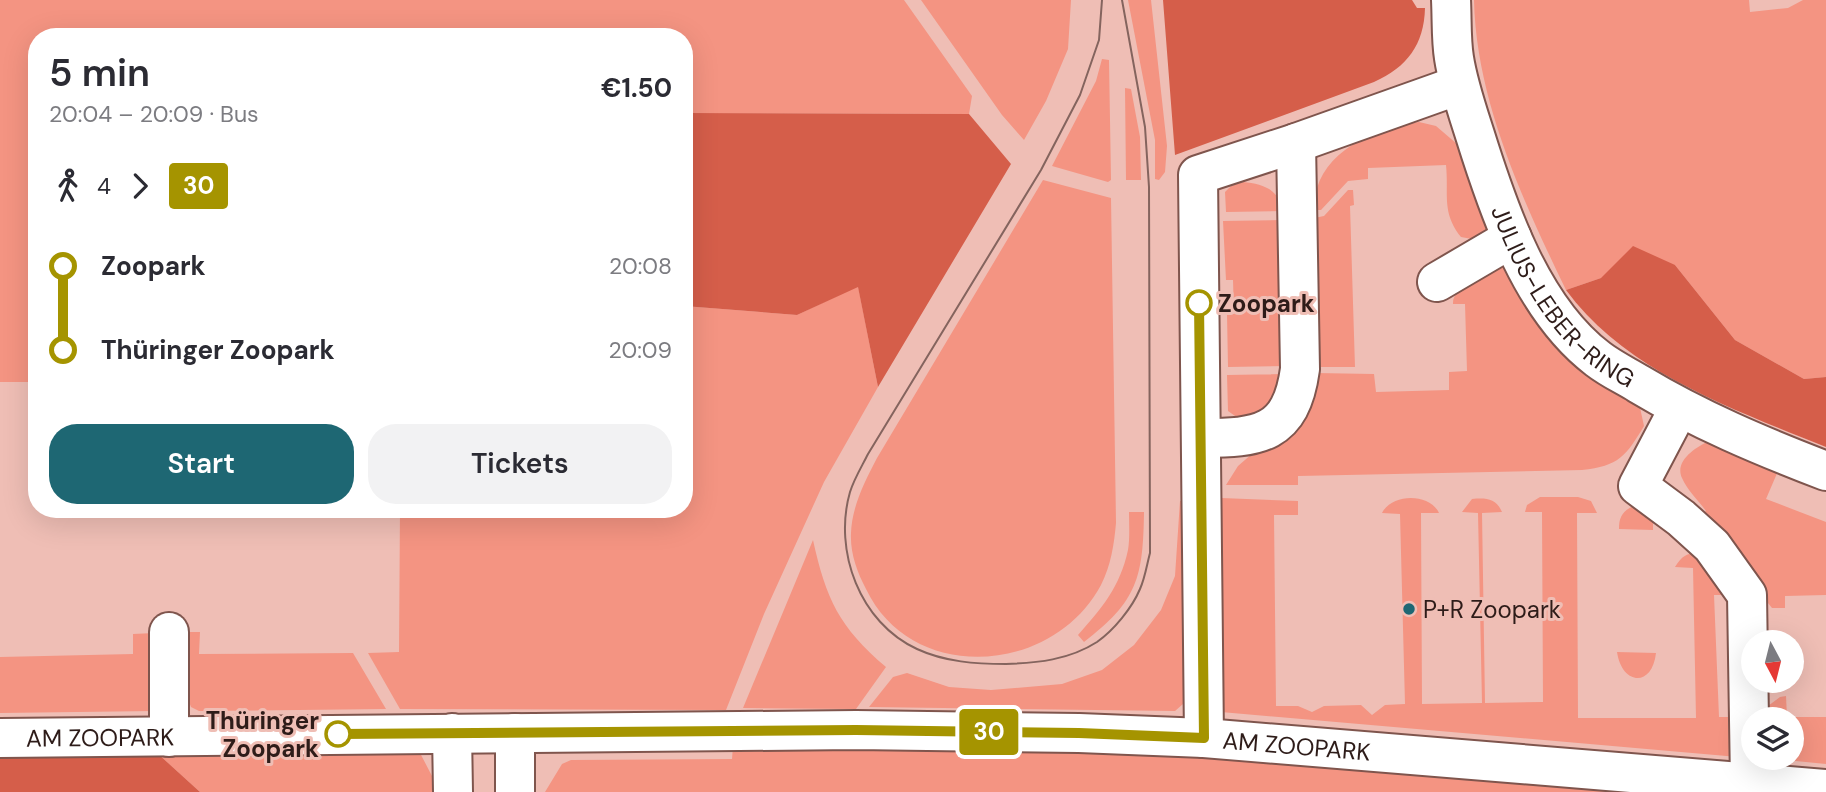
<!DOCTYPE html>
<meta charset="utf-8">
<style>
:root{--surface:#fff;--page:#f2f2f3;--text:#2b2b33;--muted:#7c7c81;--accent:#1e6773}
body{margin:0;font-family:"DM Sans",sans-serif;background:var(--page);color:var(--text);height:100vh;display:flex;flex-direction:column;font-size:26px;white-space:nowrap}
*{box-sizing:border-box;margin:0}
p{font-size:23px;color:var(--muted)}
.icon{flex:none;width:38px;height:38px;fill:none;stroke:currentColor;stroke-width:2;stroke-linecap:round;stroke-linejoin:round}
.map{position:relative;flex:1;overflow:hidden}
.sheet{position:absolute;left:28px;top:28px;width:665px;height:490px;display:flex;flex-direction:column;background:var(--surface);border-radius:28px;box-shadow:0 7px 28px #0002}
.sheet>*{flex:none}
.badge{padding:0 14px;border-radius:5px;font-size:24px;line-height:46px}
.needle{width:46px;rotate:173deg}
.buttons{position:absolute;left:1741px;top:630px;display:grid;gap:14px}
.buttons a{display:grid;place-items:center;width:63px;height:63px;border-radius:50%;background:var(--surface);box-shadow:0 7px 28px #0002;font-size:35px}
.map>.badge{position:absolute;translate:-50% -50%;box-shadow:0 0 0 4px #fff}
.legs{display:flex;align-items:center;gap:10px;height:77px;padding:0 21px;font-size:23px}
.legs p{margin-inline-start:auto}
.overview{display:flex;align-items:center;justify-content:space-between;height:119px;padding:0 21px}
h1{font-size:38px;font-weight:600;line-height:52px}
.button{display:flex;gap:14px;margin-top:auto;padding:14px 21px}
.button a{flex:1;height:80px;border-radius:28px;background:var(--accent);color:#fff;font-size:28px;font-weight:600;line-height:80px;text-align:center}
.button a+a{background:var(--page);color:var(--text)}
ul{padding:0 21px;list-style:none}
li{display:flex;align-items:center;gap:24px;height:84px;font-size:26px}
li i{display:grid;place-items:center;width:10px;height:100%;margin:0 9px;background:currentColor}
li i::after{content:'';width:18px;height:18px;margin:-9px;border:5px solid;border-radius:50%;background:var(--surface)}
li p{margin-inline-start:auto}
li:first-child i{background:linear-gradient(#0000 50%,currentColor 0)}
li:last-child i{background:linear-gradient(currentColor 50%,#0000 0)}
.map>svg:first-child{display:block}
</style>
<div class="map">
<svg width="1826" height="792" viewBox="0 0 1826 792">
<rect width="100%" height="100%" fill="#efbeb5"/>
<path fill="#f49482" d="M0,0H904L972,96L969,114L684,113V37H37V382H0Z
M921,0H1071L1068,49L1046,101L1024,140L1002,115Z
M1128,0H1151L1167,146L1165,172L1159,180L1155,179V140Z
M1474,0H1749L1750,12L1788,8L1803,0H1826V377L1804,379L1735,340L1675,265L1601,278L1566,290C1523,201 1476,100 1474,0Z
M1102,59L1109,60L1111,180L1108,182L1052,166L1096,81Z
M1125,88L1131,89L1140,137L1141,180H1126Z
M1419,122L1436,126L1457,144L1493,228L1472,239L1461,237C1441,212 1449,194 1446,165L1368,168V179L1348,181L1321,210H1313C1314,203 1315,195 1317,188C1330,147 1379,127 1419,122Z
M1043,180L1111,198L1116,523C1114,545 1111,565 1101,585C1053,675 912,685 866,589C857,572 850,553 851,533C852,506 865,481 877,458Z
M1243,182C1263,184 1279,189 1283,211L1226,212L1225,192L1231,186Z
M1348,190H1353L1354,205L1350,206L1355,367H1315L1314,218L1324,216Z
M1284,220L1287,366L1228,367L1227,314H1234L1233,280H1226L1223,221Z
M1507,261L1639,403L1644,426C1626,456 1619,466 1582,470L1298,476V485H1226L1238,466L1253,453L1305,417L1313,401L1315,373L1374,374L1376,392L1449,390V372L1467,371L1465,304H1453C1452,285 1492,270 1507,261Z
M858,286L878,387L824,482L764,614L726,710L400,709L368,653L399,652L400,509H684V306L797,315Z
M1287,374L1271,414L1238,418L1228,411L1227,375Z
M1709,441L1778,471L1766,499L1826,522V595L1785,596V608H1772L1764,598L1763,586L1748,561L1726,544L1699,515L1706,511C1699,501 1687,490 1682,478C1674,461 1696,447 1709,441Z
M1540,497H1578L1591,501L1597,513H1577L1578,718H1696L1693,568L1675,567C1682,556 1686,553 1699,553L1731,595H1714L1719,717H1738V757L1221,712V498L1298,501V515H1274L1276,706H1298L1312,712L1324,706L1361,705L1372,715L1385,705L1405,704L1400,514L1382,513C1392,493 1430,493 1439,513H1421L1422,704L1482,703L1478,513L1462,512L1472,499C1486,498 1496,498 1502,512L1482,513L1485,703L1543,702L1542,512H1525L1527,505Z
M1189,500V688L1183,704L1175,711L869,707L893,677L907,673L949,687L991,690L1062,684L1102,670L1134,645L1161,610L1175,576L1180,501Z
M1635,505L1653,520V530L1619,529C1619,516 1623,511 1635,505Z
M1129,512H1144C1143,577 1138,601 1084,642L1078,635C1102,608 1120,587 1128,550C1130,538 1129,524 1129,512Z
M813,540C826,599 839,627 886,667L856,709L743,708Z
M188,632H200L199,654L353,653L386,709L199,711L191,707L188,699Z
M154,633V711L0,713V657L133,654V634Z
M1617,652L1656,653C1652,688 1622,685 1617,652Z
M1786,696L1787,717H1826V764L1765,758H1792V719H1765L1768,706L1780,697Z
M733,746L1116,747L1705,792H545L562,764L571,760L732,759Z
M419,751L433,778L436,792H200L156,752Z"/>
<path fill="#d55e4a" d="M1163,0H1412L1417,8H1425C1424,45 1407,67 1374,82L1175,155Z
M684,113L969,114L1011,164L878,387L858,287L797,315L684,306Z
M1633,246L1675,265L1735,340L1804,379L1826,377V447C1735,410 1626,372 1566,290L1601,278Z
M156,752L200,792H0V754Z"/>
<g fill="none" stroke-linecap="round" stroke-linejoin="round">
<defs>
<g id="minor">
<path id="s1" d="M1451,0C1452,19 1451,40 1454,58C1458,84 1467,110 1475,135C1499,212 1532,309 1598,359C1611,369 1626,376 1639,384C1699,420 1761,446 1826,471"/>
<path d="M1437,282L1512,238"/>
<path d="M1679,408L1638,486L1681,518L1712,546L1747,595L1750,782"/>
<path d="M1201,438C1259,438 1291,435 1300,369L1296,143"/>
<path d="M169,632V737"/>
<path d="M452,733L453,792"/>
<path d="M515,733V792"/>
<path id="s2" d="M0,738L856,730L1079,733L1204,738L1826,789"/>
<path d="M1204,738L1198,175L1296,143L1459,85"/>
</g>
</defs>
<use href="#minor" stroke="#7f554d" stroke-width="42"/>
<use href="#minor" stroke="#fff" stroke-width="38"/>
<path stroke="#84645e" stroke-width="2" d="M1102,0L1099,40L1080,95L1041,170L868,454C862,466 854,479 850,492C833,551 860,623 917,649C945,662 976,664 1006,664C1037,663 1069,660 1097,642C1114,630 1132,608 1140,589C1145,578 1147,564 1150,553L1149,187L1145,127L1122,0"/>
</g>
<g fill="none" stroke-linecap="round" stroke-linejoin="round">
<defs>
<path id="line-1" d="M338,734L856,730L1079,733L1204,738L1199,303"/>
</defs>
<use href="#line-1" stroke="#fff" stroke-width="16"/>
<use href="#line-1" stroke="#a59400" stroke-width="10"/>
</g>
<g fill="#fff" stroke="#a59400" stroke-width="3.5">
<circle cx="1199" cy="303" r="12"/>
<circle cx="338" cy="734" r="12"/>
</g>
<circle fill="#1e6773" stroke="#efbeb5" stroke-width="2.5" cx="1409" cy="609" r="7"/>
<g text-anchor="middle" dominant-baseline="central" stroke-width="6" stroke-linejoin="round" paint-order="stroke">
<g font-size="24" fill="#2e1c19" stroke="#efbeb5">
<text stroke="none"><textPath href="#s1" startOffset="326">JULIUS-LEBER-RING</textPath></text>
<text stroke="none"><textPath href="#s2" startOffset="100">AM ZOOPARK</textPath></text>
<text stroke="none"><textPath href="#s2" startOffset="1297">AM ZOOPARK</textPath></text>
</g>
<g font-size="24" font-weight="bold" fill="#2e1c19" stroke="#efbeb5" text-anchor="start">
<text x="1218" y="303">Zoopark</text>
<text x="319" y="720" text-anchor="end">Thüringer<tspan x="319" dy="28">Zoopark</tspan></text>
</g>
<g font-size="24" fill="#2e1c19" stroke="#efbeb5" text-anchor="start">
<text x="1423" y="609">P+R Zoopark</text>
</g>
</g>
</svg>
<div class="buttons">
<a><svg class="needle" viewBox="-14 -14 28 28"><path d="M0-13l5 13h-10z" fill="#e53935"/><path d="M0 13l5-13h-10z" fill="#7c7c81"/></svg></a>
<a><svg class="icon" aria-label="layers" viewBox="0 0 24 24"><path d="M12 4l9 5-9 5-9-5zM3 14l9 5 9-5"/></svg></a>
</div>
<b class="badge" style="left:989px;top:732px;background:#a59400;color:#fff">30</b>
<section class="sheet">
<div class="overview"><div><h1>5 min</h1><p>20:04 – 20:09 · Bus</p></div><b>€1.50</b></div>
<div class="legs"><svg class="icon" aria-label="walk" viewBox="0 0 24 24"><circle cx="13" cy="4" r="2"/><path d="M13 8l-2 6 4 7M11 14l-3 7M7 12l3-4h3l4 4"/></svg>4<svg class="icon" aria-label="forward" viewBox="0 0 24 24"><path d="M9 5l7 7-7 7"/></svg><b class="badge" style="background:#a59400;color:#fff">30</b></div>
<ul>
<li><i style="color:#a59400"></i><b>Zoopark</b><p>20:08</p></li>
<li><i style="color:#a59400"></i><b>Thüringer Zoopark</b><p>20:09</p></li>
</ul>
<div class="button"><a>Start</a><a>Tickets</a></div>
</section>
</div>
